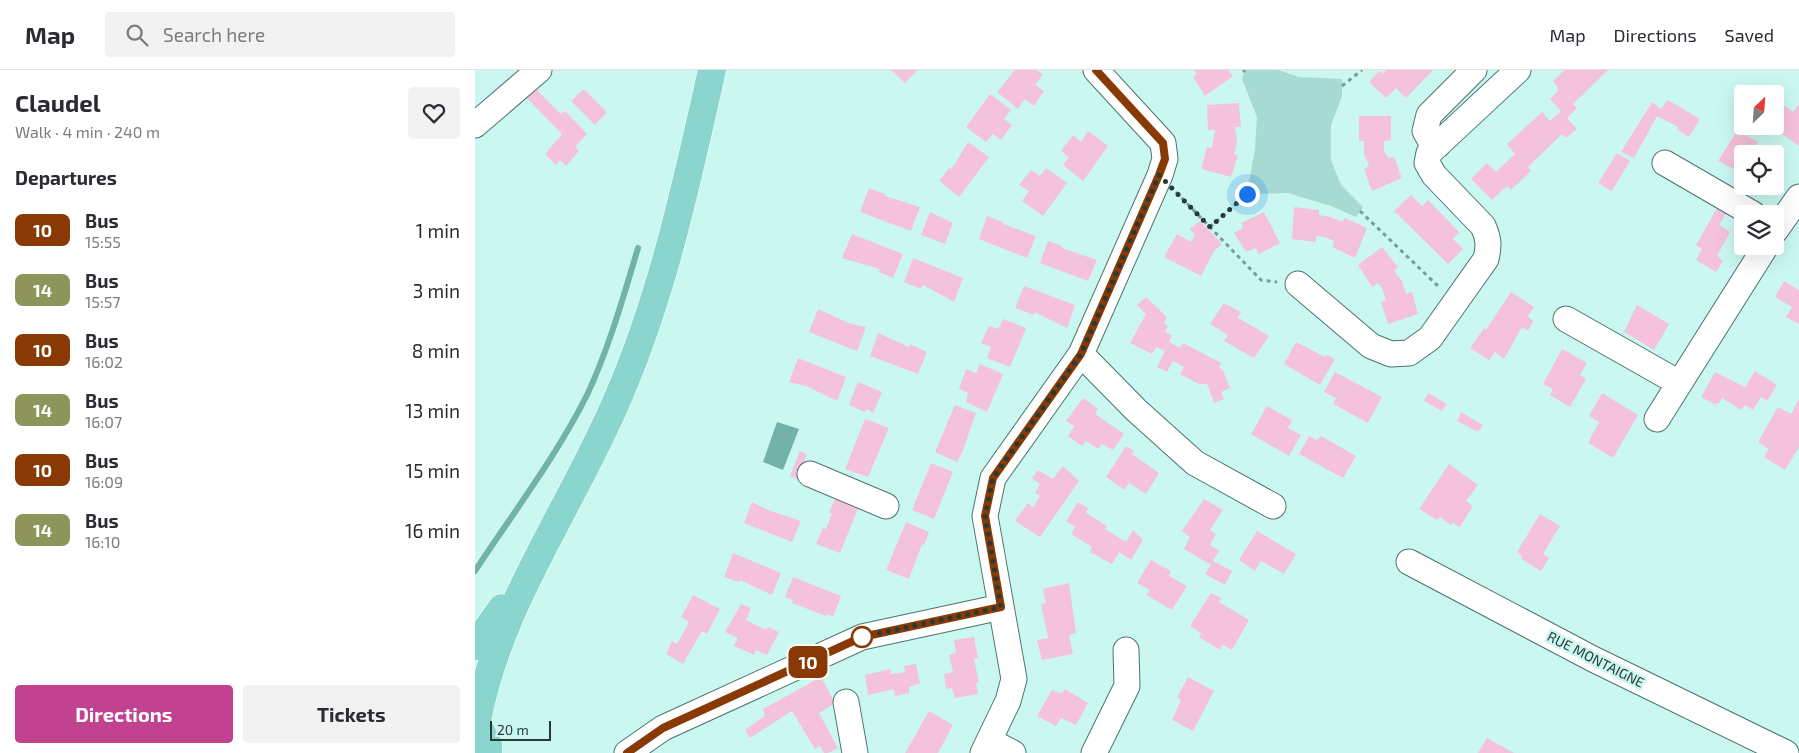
<!DOCTYPE html>
<meta charset="utf-8">
<style>
:root{--surface:#fff;--page:#f2f2f3;--text:#2b2b33;--muted:#7c7c81;--line:#e1e1e2;--accent:#c14390}
body{margin:0;font-family:"Exo 2",sans-serif;background:var(--page);color:var(--text);height:100vh;display:flex;flex-direction:column;font-size:19px;white-space:nowrap}
*{box-sizing:border-box;margin:0}
p{font-size:16px;color:var(--muted)}
.icon{flex:none;width:28px;height:28px;fill:none;stroke:currentColor;stroke-width:2;stroke-linecap:round;stroke-linejoin:round}
.map{position:relative;flex:1;overflow:hidden}
.sheet{display:flex;flex-direction:column;background:var(--surface);width:475px}
.sheet>*{flex:none}
.badge{padding:0 10px;border-radius:8px;font-size:18px;line-height:32px}
.needle{width:32px;rotate:25deg}
.tools{position:absolute;left:1259px;top:15px;display:grid;gap:10px}
.tools a{display:grid;place-items:center;width:50px;height:50px;border-radius:5px;background:var(--surface);box-shadow:0 5px 20px #0002;font-size:25px}
.scale{position:absolute;left:15px;bottom:12px;width:61px;box-sizing:border-box;padding-left:5px;border:2px solid #273a37;border-top:0;font-size:14px;line-height:18px;white-space:nowrap;color:#273a37;-webkit-text-stroke:4px #caf8f1;paint-order:stroke}
.you{position:absolute;width:25px;height:25px;margin:-12px;border:4px solid #fff;border-radius:50%;background:#1a73e8;box-shadow:0 0 0 8px #1a73e833}
.map>.badge{position:absolute;translate:-50% -50%;box-shadow:0 0 0 2px #fff}
h2{padding:0 15px;font-size:19px;line-height:45px}
.round{display:grid;place-items:center;flex:none;width:52px;height:52px;border-radius:5px;background:var(--page)}
.overview{display:flex;align-items:center;justify-content:space-between;height:85px;padding:0 15px}
h1{font-size:24px;font-weight:700;line-height:38px}
.button{display:flex;gap:10px;margin-top:auto;padding:10px 15px}
.button a{flex:1;height:58px;border-radius:5px;background:var(--accent);color:#fff;font-size:20px;font-weight:700;line-height:58px;text-align:center}
.button a+a{background:var(--page);color:var(--text)}
ul{padding:0;list-style:none}
li{display:flex;align-items:center;gap:15px;height:60px;padding:0 15px}
li div{flex:1}
li b{display:block;font-size:19px}
li em{font-style:normal}
li .badge{min-width:55px;font-weight:700;text-align:center}
header{display:flex;align-items:center;gap:30px;box-sizing:border-box;height:70px;padding:0 25px;background:var(--surface);border-bottom:1px solid var(--line)}
header strong{font-size:24px}
nav{display:flex;gap:28px;margin-inline-start:auto;font-size:18px}
.search{width:350px;height:45px;background:var(--page);display:flex;align-items:center;gap:12px;box-sizing:border-box;padding:0 18px;border-radius:5px;color:var(--muted);font-size:19px}
main{display:flex;flex:1;min-height:0}
.map>svg:first-child{display:block}
</style>
<header>
<strong>Map</strong>
<div class="search"><svg class="icon" aria-label="search" viewBox="0 0 24 24"><circle cx="10" cy="10" r="6"/><path d="M15 15l6 6"/></svg>Search here</div>
<nav><a>Map</a><a>Directions</a><a>Saved</a></nav>
</header>
<main>
<section class="sheet">
<div class="overview"><div><h1>Claudel</h1><p>Walk · 4 min · 240 m</p></div><a class="round"><svg class="icon" aria-label="heart" viewBox="0 0 24 24"><path d="M12 20l-8-8c-3-5 5-10 8-4 3-6 11-1 8 4z"/></svg></a></div>
<h2>Departures</h2>
<ul>
<li><span class="badge" style="background:#883904;color:#fff">10</span><div><b>Bus</b><p>15:55</p></div><em>1 min</em></li>
<li><span class="badge" style="background:#8d955b;color:#fff">14</span><div><b>Bus</b><p>15:57</p></div><em>3 min</em></li>
<li><span class="badge" style="background:#883904;color:#fff">10</span><div><b>Bus</b><p>16:02</p></div><em>8 min</em></li>
<li><span class="badge" style="background:#8d955b;color:#fff">14</span><div><b>Bus</b><p>16:07</p></div><em>13 min</em></li>
<li><span class="badge" style="background:#883904;color:#fff">10</span><div><b>Bus</b><p>16:09</p></div><em>15 min</em></li>
<li><span class="badge" style="background:#8d955b;color:#fff">14</span><div><b>Bus</b><p>16:10</p></div><em>16 min</em></li>
</ul>
<div class="button"><a>Directions</a><a>Tickets</a></div>
</section>
<div class="map">
<svg width="1324" height="683" viewBox="0 0 1324 683">
<rect width="100%" height="100%" fill="#caf8f1"/>
<path fill="#a6dad2" d="M770,0H803L824,7L867,9V26L856,55V90L866,115L888,137L881,147L856,136L813,123L772,124L780,79L782,47L767,9Z"/>
<path fill="#72b2a9" d="M302,352L324,359L308,400L288,392Z"/>
<g fill="none" stroke-linecap="round" stroke-linejoin="round">
<path stroke="#72b2a9" stroke-width="6" d="M0,501C38,443 81,387 112,325C133,281 149,225 163,178"/>
</g>
<path fill="#f5c2dc" d="M416,0H442L430,13Z
M540,0H561L568,4L560,15L569,21L559,36L550,29L543,39L522,22Z
M719,0H753L758,6L730,26L718,7L722,4Z
M911,0H958L931,28L921,18L911,28L894,12L904,1L908,4Z
M1090,0H1133L1098,34L1102,38L1092,48L1102,59L1091,68L1087,64L1053,97L1056,101L1036,120L1032,116L1017,130L996,109L1012,93L1021,102L1040,84L1032,74L1067,42L1075,51L1086,41L1075,29L1084,20L1078,11Z
M55,13L86,44L90,41L112,64L100,77L104,81L91,96L85,90L81,95L70,84L87,64L46,22Z
M109,19L132,42L120,55L96,31Z
M515,24L536,40L529,49L537,55L526,70L518,64L511,72L491,57Z
M1193,30L1225,49L1214,67L1203,60V57L1182,46L1159,88L1146,82L1177,32L1186,39Z
M764,33L766,57H760L762,72L759,84L763,85L756,107L726,99L732,77L737,78L740,60H733L732,35Z
M1324,34V76L1296,56H1300V46L1308,35L1318,42Z
M884,46H916V70L909,71V80L913,88L919,87L927,108L897,121L889,99L894,96L889,84V71H884Z
M613,61L633,76L608,111L588,95L594,87L586,81L598,65L606,72Z
M1262,61L1283,72L1278,80L1282,82L1281,84H1268V104L1243,91Z
M493,72L514,87L484,127L464,111L474,98L476,99L480,94Z
M1142,83L1155,91L1137,121L1123,113Z
M571,98L592,113L568,146L547,131L554,121L544,115L556,100L565,106Z
M394,118L410,124V126L445,137L436,161L385,142Z
M936,125L947,136L953,130L984,162L978,169L988,179L973,194L919,141Z
M1245,133L1253,141L1244,155L1255,162L1242,186L1248,191L1241,202L1221,190L1227,179L1221,175Z
M819,137L844,140V145L856,147L867,152L870,148L892,158L880,188L857,177L859,171L850,167L841,166V172L817,169Z
M455,142L478,153L470,174L446,165Z
M789,142L805,173L784,184L781,178L771,182L759,163L768,158L766,153Z
M512,146L528,152V154L561,166L552,188L504,169Z
M725,151L747,174L739,181L726,206L689,187L702,164L716,172L720,164L714,159Z
M377,164L428,184L418,208L404,202L405,199L367,188Z
M573,171L587,176V178L622,190L613,211L565,193Z
M907,177L923,197L919,201L927,211L931,224L937,222L943,244L913,254L906,232L911,230L907,218L903,213L897,217L883,195Z
M438,188L488,208L479,232L448,215L446,219L429,212Z
M1309,211L1324,220V254L1311,247L1317,237L1300,227Z
M549,216L600,235L592,258L559,242V245L540,238Z
M1036,222L1059,237L1053,246L1058,251L1053,261L1047,257L1029,289L1020,282L1014,290L995,278L1009,258L1011,260Z
M671,227L692,247L689,254L693,256L690,262L697,265L694,272L705,278L708,273L746,293L744,297L748,300L755,318L746,322L749,329L739,333L732,314H724L705,304L709,297L698,291L692,302L682,297L690,281L681,277L677,284L655,273L671,244L662,235Z
M749,233L766,242L763,248L794,266L779,288L749,271L753,265L735,254Z
M1162,235L1194,254L1179,280L1149,262Z
M343,239L376,254L391,257L382,281L334,262Z
M528,249L551,258L535,297L512,288L516,277L506,273L514,256L523,259Z
M403,263L434,277L435,274L452,282L443,304L395,286Z
M821,272L850,287L852,285L860,289L845,315L809,294Z
M1087,279L1112,293L1105,305L1111,309L1095,337L1075,325L1078,319L1068,314Z
M323,288L371,307L362,331L331,316L314,312Z
M505,294L528,304L512,342L491,332L493,323L484,319L491,299L501,303Z
M1280,301L1302,315L1292,331L1286,327L1278,340L1270,335L1266,340L1247,328L1244,333L1239,334L1226,327L1240,302L1270,317Z
M860,302L907,327L893,353L858,334L861,328L849,322Z
M383,312L407,322L398,343L391,339L390,342L374,335Z
M953,323L972,334L967,341L949,331Z
M1127,323L1163,345L1138,388L1113,373L1124,352L1114,346Z
M608,328L623,339L620,344L649,364L638,380L627,374L623,379L611,371L607,376L593,366L599,356L591,351Z
M1324,329V377L1310,400L1289,387L1294,379L1283,372L1303,337L1316,344Z
M480,335L501,343L487,383L482,392L460,382Z
M792,336L817,350L813,358L826,365L814,386L776,364Z
M986,342L1008,355L1003,362L982,351Z
M390,349L414,358L393,407L370,399Z
M834,366L842,370L846,366L881,386L868,408L824,384Z
M651,376L659,381L657,384L684,403L671,424L654,413L649,420L631,407Z
M325,381L332,384L323,409L315,406Z
M456,393L478,402L459,449L437,440Z
M974,394L1003,415L991,431L998,436L985,457L978,453L976,455L965,447L962,450L944,439Z
M588,396L604,411L565,467L540,451L553,433L558,437L565,426L560,423L565,414L557,408L563,400L578,409Z
M361,427L384,436L365,483L341,474L348,458L351,459L357,443H354Z
M729,429L748,440L735,460L741,464L735,475L744,481L738,491L757,501L750,515L730,504L736,495L709,479L715,467L707,461Z
M277,432L293,440L326,451L317,472L269,453Z
M603,432L613,438L611,443L632,456L630,459L651,472L658,460L668,470L656,490L644,482L637,494L615,482L617,477L596,464L600,457L591,451Z
M1065,444L1085,456L1068,484L1074,488L1066,501L1046,489L1047,486L1042,482Z
M431,452L454,462L449,475L447,474L434,509L411,500Z
M782,461L821,484L809,504L786,491L780,501L764,490Z
M258,483L306,503L297,525L265,510L264,512L249,507Z
M676,490L696,501L694,506L712,516L697,540L671,525L675,520L662,513Z
M318,507L366,526L358,547L352,544L351,546L317,533L318,530L310,527Z
M594,513L601,563L594,565L598,584L567,590L562,570L573,568L566,534L571,533L568,519Z
M736,523L746,528L744,532L774,550L757,580L748,575L745,580L724,567L726,563L715,556Z
M218,525L245,539L232,564L227,561L208,594L191,584L197,571L202,574L214,552L206,547Z
M266,534L276,538L271,550L291,560L293,557L304,562L292,585L281,580L279,585L259,576L263,568L250,562Z
M499,567L503,588L499,589L504,612L501,613L503,624L480,628L477,618L471,619L469,604L478,602L474,585L481,583L479,570Z
M441,594L445,613L434,617V623L420,626L419,619L393,625L390,605L415,599L416,604L430,602L429,596Z
M346,607L360,633L344,643L363,678L353,683H349L345,676L340,679L317,641L275,668L270,660L290,646L288,639Z
M713,607L739,621L718,661L697,650L706,630L702,627Z
M590,619L613,633L601,655L586,648L581,656L562,646L577,620L587,624Z
M454,641L478,655L463,683H430Z
M1012,668L1039,683H1003Z"/>
<g fill="none" stroke-linecap="round" stroke-linejoin="round">
<defs>
<path id="minor" d="M0,55L64,0
M963,75L955,70L950,61L954,45L999,0
M1190,93L1278,144
M1300,161L1324,127
M823,214L896,276L916,284L934,283L955,268L1011,189C1014,176 1014,169 1008,156L959,105L952,93L954,83L1043,0
M1091,249L1204,313
M606,284L661,340L720,393L798,436
M1182,349L1291,176
M335,404L411,436
M934,492L1118,589L1311,683
M371,632L380,683
M515,671L538,683
M152,683L188,658L387,567L526,537
M508,683L533,631L539,609L510,446L518,408L606,284L685,105L690,89L688,73L621,0
M619,683L652,616L651,580"/>
<path id="major" d="M0,576L27,538
M0,650L13,675V683
M2,651C23,536 97,436 142,330C188,225 212,111 237,0"/>
</defs>
<use href="#minor" stroke="#4a746e" stroke-width="27"/>
<use href="#major" stroke="#fff" stroke-width="29"/>
<path stroke="#7b9c97" stroke-width="3" stroke-dasharray="4 4" stroke-linecap="butt" d="M768,0L770,2
M867,16L887,0
M701,122L786,210L802,212
M885,141L964,217
M735,157L772,124"/>
<use href="#minor" stroke="#fff" stroke-width="25"/>
<use href="#major" stroke="#8ad5cd" stroke-width="28"/>
</g>
<g fill="none" stroke-linecap="round" stroke-linejoin="round">
<defs>
<path id="line" d="M152,683L188,658L387,567L526,537L510,446L518,408L606,284L684,105L690,89L688,73L621,0"/>
</defs>
<use href="#line" stroke="#fff" stroke-width="11"/>
<use href="#line" stroke="#883904" stroke-width="8"/>
<path stroke="#273a37" stroke-width="5" stroke-dasharray="0 9" d="M387,567L526,537L510,446L518,408L606,284L684,105L735,157L772,124"/>
</g>
<circle fill="#fff" stroke="#883904" stroke-width="2.5" cx="387" cy="567" r="10"/>
<g text-anchor="middle" dominant-baseline="central" stroke-width="5" stroke-linejoin="round" paint-order="stroke">
<g font-size="14" fill="#273a37" stroke="#caf8f1">
<text transform="translate(1121 589) rotate(27)">RUE MONTAIGNE</text>
</g>
</g>
</svg>
<div class="tools">
<a><svg class="needle" viewBox="-14 -14 28 28"><path d="M0-13l5 13h-10z" fill="#e53935"/><path d="M0 13l5-13h-10z" fill="#7c7c81"/></svg></a>
<a><svg class="icon" aria-label="locate" viewBox="0 0 24 24"><circle cx="12" cy="12" r="6"/><path d="M12 2v4M12 18v4M2 12h4M18 12h4"/></svg></a>
<a><svg class="icon" aria-label="layers" viewBox="0 0 24 24"><path d="M12 4l9 5-9 5-9-5zM3 14l9 5 9-5"/></svg></a>
</div>
<div class="scale">20 m</div>
<div class="you" style="left:772px;top:124px"></div>
<b class="badge" style="left:333px;top:592px;background:#883904;color:#fff">10</b>
</div>
</main>
